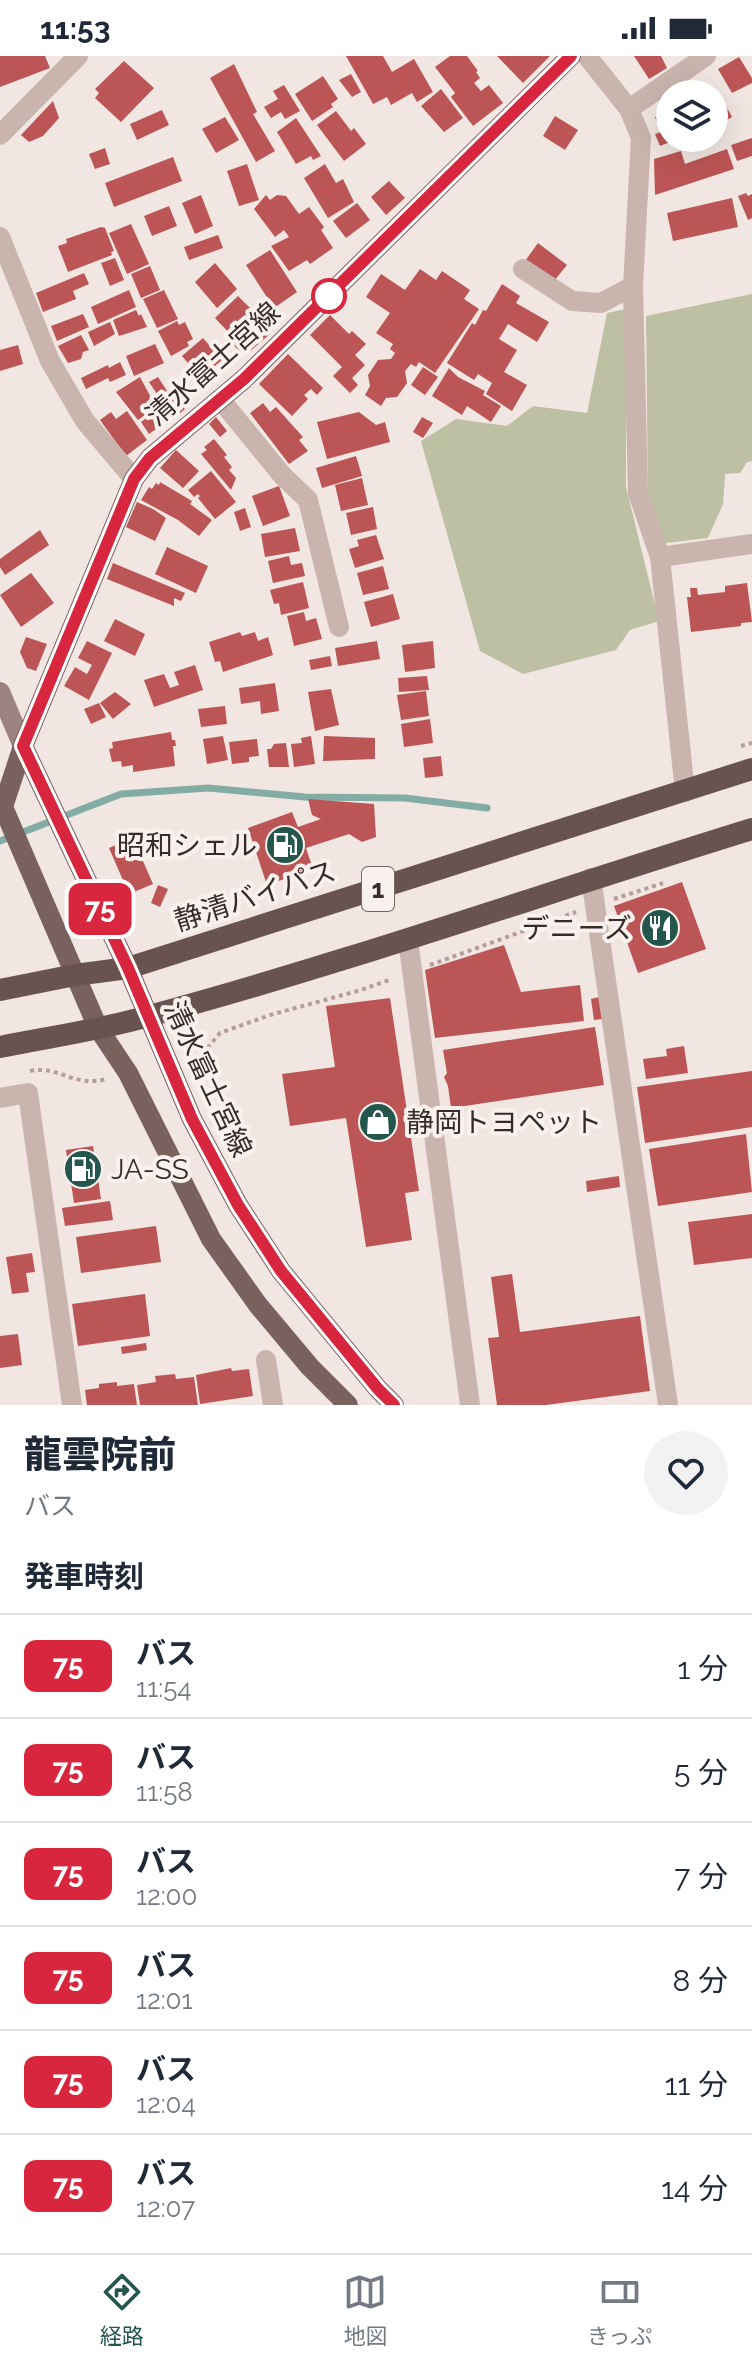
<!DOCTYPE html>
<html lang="ja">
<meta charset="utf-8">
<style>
:root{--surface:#fff;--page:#f2f2f3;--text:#1f2937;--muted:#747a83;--line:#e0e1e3;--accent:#24564d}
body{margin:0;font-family:Raleway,"Noto Sans JP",sans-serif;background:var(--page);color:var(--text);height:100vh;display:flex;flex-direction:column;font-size:30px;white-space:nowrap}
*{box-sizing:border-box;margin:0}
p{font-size:26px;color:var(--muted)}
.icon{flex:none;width:44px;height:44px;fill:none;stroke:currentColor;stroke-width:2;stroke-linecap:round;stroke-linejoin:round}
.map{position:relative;height:1349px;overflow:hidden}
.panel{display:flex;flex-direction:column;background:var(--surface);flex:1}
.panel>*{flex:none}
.badge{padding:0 16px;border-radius:12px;font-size:28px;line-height:52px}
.tools{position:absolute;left:656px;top:24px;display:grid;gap:16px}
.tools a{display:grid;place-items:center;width:72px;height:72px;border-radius:50%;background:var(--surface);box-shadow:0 8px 32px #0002;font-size:40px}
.map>.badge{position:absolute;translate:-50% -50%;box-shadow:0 0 0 4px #fff}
h2{padding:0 24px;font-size:30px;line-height:72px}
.round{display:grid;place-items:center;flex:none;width:84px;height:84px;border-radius:42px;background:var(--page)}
.head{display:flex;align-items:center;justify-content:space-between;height:136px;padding:0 24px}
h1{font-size:38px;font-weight:800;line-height:60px}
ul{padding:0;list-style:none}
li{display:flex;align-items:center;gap:24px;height:104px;padding:0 24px;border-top:2px solid var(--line)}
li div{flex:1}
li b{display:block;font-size:30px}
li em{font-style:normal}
li .badge{min-width:88px;font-weight:700;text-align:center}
.status{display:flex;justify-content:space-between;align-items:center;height:56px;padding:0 40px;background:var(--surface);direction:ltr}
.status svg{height:22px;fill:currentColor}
.dock{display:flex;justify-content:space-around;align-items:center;height:112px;border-top:2px solid var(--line);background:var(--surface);font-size:22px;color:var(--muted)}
.dock a{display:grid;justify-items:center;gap:4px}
.dock .active{color:var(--accent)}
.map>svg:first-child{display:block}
</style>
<div class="status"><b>11:53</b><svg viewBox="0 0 49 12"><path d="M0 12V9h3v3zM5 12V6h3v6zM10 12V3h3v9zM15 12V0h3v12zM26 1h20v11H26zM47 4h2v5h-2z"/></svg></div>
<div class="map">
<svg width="752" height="1349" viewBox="0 0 752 1349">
<rect width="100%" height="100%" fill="#f1e6e1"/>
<path fill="#bdc0a2" d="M752,238V405L747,406L740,417L725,418L723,448L708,482L666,487L660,483L648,442L646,260Z
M626,253V431L659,565L630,574L616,594L523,618L480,595L421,385L456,363L507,370L533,350L587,357L607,257Z"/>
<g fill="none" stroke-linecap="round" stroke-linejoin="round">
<path stroke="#82aca4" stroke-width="7" d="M0,785L121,738L208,732L305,741L405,742L487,752"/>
</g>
<path fill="#bc5555" d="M0,0H45L50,12L0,31Z
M346,0H383L392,16L414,3L433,36L417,46L412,37L391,49L387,41L373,48Z
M450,0H467L478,15L476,16L480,22L474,27L481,35L489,29L503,47L473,70L451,41L455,37L435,11Z
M497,0H550L523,27Z
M634,0H661L667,12L649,23Z
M739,1L752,22V27L732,37L718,13Z
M124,5L154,32L121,66L95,42L99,37L95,33Z
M234,8L257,56L253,58L275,95L256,106L210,22Z
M351,18L361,36L352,41L339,24Z
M323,20L338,43L331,48L333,51L312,65L295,38Z
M284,29L300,55L285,63L281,56L271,62L264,51L278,43L273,35Z
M441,33L463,62L444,76L421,50Z
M714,42L717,47L723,44L732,61L723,66L725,70L714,76Z
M53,45L59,62L43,80L29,86L21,79Z
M162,54L169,69L137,84L130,68Z
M336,55L351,75L354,72L366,88L344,105L317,69Z
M670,55V82H680L660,90L655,78L661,76L655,61Z
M555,60L578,74L565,94L543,80Z
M225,61L239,84L216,97L202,73Z
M296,62L321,100L313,104L311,100L296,108L277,76Z
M752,82V100L737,105L731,89Z
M105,92L110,108L95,113L89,98Z
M727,93L734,113L655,139L654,103L681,95L685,108Z
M173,101L182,125L114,151L105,127Z
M247,108L259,144L239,150L227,115Z
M325,108L336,127L343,123L354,146L328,162L304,122Z
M389,125L405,142L386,159L371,141Z
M746,137L748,140L752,138V162L748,164L738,140Z
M201,139L213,170L195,178L182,147Z
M266,139L270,144L277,139L286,140L299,158L309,151L324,171L321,174L333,192L310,208L307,204L289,215L271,190L289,181L284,174L275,181L254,153Z
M732,142L738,171L673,185L667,157Z
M357,147L370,164L346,182L333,165Z
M169,150L177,170L152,180L144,160Z
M131,168L149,208L127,218L109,177Z
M101,171L105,172L114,195L111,196L112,199L68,216L58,190L67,187L66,183Z
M218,179L223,192L189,204L184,191Z
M538,187L567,209L553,226L525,205Z
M270,194L297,236L274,252L246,209Z
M115,202L124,224L110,230L101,207Z
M215,207L237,233L217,252L195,226Z
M150,210L160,234L141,242L131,218Z
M420,213L436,224L442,215L470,234L464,243L479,253L435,317L419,306L416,311L411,308L405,315L407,327L397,341L386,342L381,350L365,339L370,330L368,319L378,304L391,303L395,297L390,293L393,288L376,277L390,257L366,241L381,218L405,234Z
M84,217L89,228L73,235L76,243L43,256L36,237Z
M502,228L520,240L516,247L549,266L537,286L508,268L499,283L517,294L504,316L527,329L512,355L486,338L492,327L478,318L474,324L447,307L472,267L475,269L483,254L486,255Z
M129,234L136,251L98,268L91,251Z
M164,234L178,263L157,272L143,243Z
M238,240L255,257L231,279L215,262Z
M136,254L139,260L141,258L147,271L119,280L113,264Z
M83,258L89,271L57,285L51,270Z
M330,259L349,278L352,275L366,288L355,299L365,309L352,322L358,329L350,337L333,320L342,311L310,279Z
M257,261L271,277L248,297L240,296L230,285Z
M177,265L179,269L185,266L193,283L187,286L189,290L171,300L158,275Z
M110,266L115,278L94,290L88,276Z
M81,279L89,294L83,296L81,303L68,307L58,290Z
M203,282L222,304L210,314L213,317L203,325L182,300Z
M155,288L164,307L134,320L126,300Z
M18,289L23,308L0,315V294Z
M288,298L323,332L317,339L311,333L304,339L308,343L292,360L259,328Z
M120,306L126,319L110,326L108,322L86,333L81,322L108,309L109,312Z
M423,311L438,321L425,339L411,329Z
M449,312L458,321L485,335L483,339L501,350L491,366L467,350L462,359L432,340Z
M140,321L156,351L138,364L116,336Z
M158,321L169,338L161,344L149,326Z
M176,341L185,353L174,362L164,349Z
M263,347L270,356L276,351L303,381L299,384L308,395L289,408L250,357Z
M127,355L147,384L126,400L100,364L111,356L116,363Z
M359,356L376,369L385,366L390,386L327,403L317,366Z
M152,358L160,370L149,378L141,366Z
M216,361L227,375L220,381L209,368Z
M422,361L433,367L423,382L413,376Z
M214,383L227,399L224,401L232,411L229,414L236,422L231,434L201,398L207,394L204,391Z
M176,394L199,415L183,432L160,412Z
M356,400L362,420L322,432L316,412Z
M211,415L236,446L215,463L198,442L200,440L198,438L194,441L188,434Z
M362,422L368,449L341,455L335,429Z
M160,426L192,445L190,448L212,464L199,480L178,464L141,444L149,431L152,433L156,427L159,429Z
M279,430L290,460L263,470L252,440Z
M137,446L153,453L166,462L155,485L126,471Z
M373,451L377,473L351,479L346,457Z
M245,452L251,471L240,475L234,456Z
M295,472L300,495L265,501L261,478Z
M40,474L49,489L5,519L0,511V503Z
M376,479L384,503L355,512L349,493L359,490L357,484Z
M167,491L208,510L196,537L155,518Z
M289,500L291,509L302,507L305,520L273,527L268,505Z
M113,507L185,537L181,545L174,542V550L107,523Z
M383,510L389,533L363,539L357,517Z
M31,517L54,547L21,571L0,539Z
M303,526L309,552L281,559L279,547L274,548L270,534Z
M747,527L752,566L741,567V570L691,576L687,541H691L690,532H697L698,539L725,536V530Z
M393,538L400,563L371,571L364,546Z
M304,556L306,565L316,562L322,583L294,590L287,560Z
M115,563L145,578L135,600L104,585Z
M240,576L242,580L255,576L258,585L268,581L273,599L223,616L220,605L215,606L209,586Z
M26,581L47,588L36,615L27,612L20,596Z
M87,585L112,597L89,644L64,630L75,611L87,618L92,609L78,602Z
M377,585L380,603L338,610L335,592Z
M433,585L435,612L405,616L402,589Z
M330,600L332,610L311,614L309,604Z
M195,609L203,634L154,651L144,624L164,618L170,632L179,629L174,616Z
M427,620L429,634L399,636L398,622Z
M275,627L279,655L261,658L260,645L241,648L239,632Z
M331,633L339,669L315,675L308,636Z
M426,635L429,660L401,664L397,639Z
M115,636L131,648L113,663L100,647Z
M99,647L106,661L91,668L84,653Z
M225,650L227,668L201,671L198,653Z
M430,663L433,687L404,691L401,668Z
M171,676L172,684H175L176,690H173L175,710L133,716V709L122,711L121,705L112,706L109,693L113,692L112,686Z
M223,680L228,704L207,708L203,683Z
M311,680L315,708L294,711L291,688L302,687L301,682Z
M324,680L375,682V703L323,705Z
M257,683L259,700L249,701V706L232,708L229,686Z
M286,687L289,711H269L267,693H271L274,688Z
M441,700L443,720L425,722L423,702Z
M308,743L374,748L376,781L362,786L349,778L306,792L313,813L267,829L248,772L292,756L298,771L321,763L312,759Z
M133,782L153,828L129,838L109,792Z
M682,826L706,893L638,917L614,850Z
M158,829L168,833L160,851L151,847Z
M504,889L521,936L580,929L584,965L435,982L425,914Z
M599,941L602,963L594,964L591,943Z
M390,942L419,1135L405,1137L412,1184L366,1191L346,1062L290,1070L282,1018L335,1011L326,950Z
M595,971L604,1029L451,1052L448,1030L444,1021L447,1017L443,994Z
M684,990L688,1017L646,1023L643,1003L667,1000L666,993Z
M752,1015V1071L645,1087L637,1031Z
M746,1078L752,1136L658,1150L649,1093Z
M93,1090L101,1143L74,1147L66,1094Z
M619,1120L620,1131L587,1136L586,1125Z
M110,1145L113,1164L65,1170L62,1152Z
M752,1158V1202L694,1209L688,1166Z
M156,1170L161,1206L81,1217L76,1181Z
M32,1197L35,1216L26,1217L29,1236L12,1238L6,1201Z
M512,1218L520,1276L640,1260L650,1335L546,1349H497L488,1282L499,1281L491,1221Z
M145,1238L150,1280L78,1290L72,1248Z
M18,1278L22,1309L0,1312V1280Z
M146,1287L147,1294L122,1298L121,1291Z
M231,1312L232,1315L249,1313L253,1340L200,1348L196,1319Z
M175,1318L176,1323L194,1321L198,1349H140L137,1329L156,1326L155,1320Z
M117,1326V1330L134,1328L137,1349H87L85,1334L99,1332V1328Z"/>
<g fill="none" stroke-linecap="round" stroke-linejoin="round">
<path stroke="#b59d98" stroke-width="4" stroke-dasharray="4 4" stroke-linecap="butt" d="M741,690L752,687
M614,843L663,827
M430,909L576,856
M188,1003L200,1001L220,977L270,959L361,934L392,923
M30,1015C60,1009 73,1032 106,1023"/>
<path stroke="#c9b4ae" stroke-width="20" d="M587,0L629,53L641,82L633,230L638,437L660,501L685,736
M629,53L706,0
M0,79L78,0
M523,213L572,245L601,247L633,230
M220,343L282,419L308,444L339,571
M660,501L752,488
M591,822L668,1349
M408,884L470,1349
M0,1042L28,1037L72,1349
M266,1304L273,1349"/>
<path stroke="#c9b4ae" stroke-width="20" d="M0,181L50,305L85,365L134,423"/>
<path stroke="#9d837f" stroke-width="20" d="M0,636L23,690"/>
<path stroke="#79615e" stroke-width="20" d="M23,690L128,912L192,1063L238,1149L281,1215L378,1333L394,1349
M348,1349L310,1311L258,1249L211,1183L128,1017L98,972L3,751L23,690L134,423L150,402L244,323L571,0"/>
<path stroke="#685350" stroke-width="22" d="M0,934L75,919L128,912L752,713
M0,991C50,981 100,974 149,960C352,905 551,835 752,773"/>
</g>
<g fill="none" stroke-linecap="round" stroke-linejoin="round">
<defs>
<path id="line" d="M394,1349L378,1333L281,1215L238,1149L192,1063L128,912L23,690L134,423L150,402L244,323L571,0"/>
</defs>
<use href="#line" stroke="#fff" stroke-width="18"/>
<use href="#line" stroke="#d7263d" stroke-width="12"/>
</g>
<defs>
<symbol id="fuel-disc" viewBox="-11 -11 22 22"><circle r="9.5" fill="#24564d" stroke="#f9f1ed"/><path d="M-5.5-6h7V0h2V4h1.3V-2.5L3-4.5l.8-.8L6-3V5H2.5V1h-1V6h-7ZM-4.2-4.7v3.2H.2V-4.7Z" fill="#fff"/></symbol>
<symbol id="restaurant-disc" viewBox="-11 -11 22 22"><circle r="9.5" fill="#24564d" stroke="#f9f1ed"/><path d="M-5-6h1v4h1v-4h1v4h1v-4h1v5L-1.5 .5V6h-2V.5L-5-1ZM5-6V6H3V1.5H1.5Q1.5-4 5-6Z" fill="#fff"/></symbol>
<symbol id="shop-disc" viewBox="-11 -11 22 22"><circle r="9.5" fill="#24564d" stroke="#f9f1ed"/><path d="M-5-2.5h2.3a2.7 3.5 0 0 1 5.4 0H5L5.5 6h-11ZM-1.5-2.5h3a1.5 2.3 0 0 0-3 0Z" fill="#fff"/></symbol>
</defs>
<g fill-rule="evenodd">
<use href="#fuel-disc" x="263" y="767" width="44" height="44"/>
<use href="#restaurant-disc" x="638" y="850" width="44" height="44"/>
<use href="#shop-disc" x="356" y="1044" width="44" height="44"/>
<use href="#fuel-disc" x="61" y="1091" width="44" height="44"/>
</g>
<circle fill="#fff" stroke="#d7263d" stroke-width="4" cx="329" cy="240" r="16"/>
<g text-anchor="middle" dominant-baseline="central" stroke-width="8" stroke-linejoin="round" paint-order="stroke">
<rect fill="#f9f1ed" stroke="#726765" stroke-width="2" x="362" y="811" width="32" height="44" rx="6"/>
<g font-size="26" font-weight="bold" fill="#382c2b">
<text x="378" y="833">1</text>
</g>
<g font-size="28" fill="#382c2b" stroke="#f9f1ed">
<text transform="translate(213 308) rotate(-42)">清水富士宮線</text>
<text transform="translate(255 840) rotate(-18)">静清バイパス</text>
<text transform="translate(208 1023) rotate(65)">清水富士宮線</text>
</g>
<g font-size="28" fill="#382c2b" stroke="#f9f1ed" text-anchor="end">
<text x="257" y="789">昭和シェル</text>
<text x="632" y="872">デニーズ</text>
<text x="406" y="1066" text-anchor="start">静岡トヨペット</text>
<text x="111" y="1113" text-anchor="start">JA-SS</text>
</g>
</g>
</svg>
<div class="tools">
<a><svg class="icon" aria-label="layers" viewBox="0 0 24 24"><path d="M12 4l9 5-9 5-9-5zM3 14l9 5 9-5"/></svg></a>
</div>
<b class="badge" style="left:100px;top:853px;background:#d7263d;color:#fff">75</b>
</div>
<section class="panel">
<div class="head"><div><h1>龍雲院前</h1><p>バス</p></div><a class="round"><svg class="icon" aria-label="heart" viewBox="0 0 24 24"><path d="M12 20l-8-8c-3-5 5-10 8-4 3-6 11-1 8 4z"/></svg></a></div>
<h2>発車時刻</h2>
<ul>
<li><span class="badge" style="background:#d7263d;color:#fff">75</span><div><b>バス</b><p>11:54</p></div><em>1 分</em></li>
<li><span class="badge" style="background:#d7263d;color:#fff">75</span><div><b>バス</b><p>11:58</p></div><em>5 分</em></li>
<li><span class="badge" style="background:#d7263d;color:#fff">75</span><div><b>バス</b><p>12:00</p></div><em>7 分</em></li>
<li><span class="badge" style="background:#d7263d;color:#fff">75</span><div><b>バス</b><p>12:01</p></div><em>8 分</em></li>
<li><span class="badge" style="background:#d7263d;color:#fff">75</span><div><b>バス</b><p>12:04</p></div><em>11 分</em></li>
<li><span class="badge" style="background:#d7263d;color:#fff">75</span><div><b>バス</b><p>12:07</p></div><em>14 分</em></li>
</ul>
</section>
<nav class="dock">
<a class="active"><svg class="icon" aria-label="directions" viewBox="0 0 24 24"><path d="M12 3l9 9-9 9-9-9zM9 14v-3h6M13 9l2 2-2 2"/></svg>経路</a>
<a><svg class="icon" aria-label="map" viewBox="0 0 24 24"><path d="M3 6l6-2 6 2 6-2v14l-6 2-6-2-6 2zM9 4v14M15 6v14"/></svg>地図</a>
<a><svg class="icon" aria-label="tickets" viewBox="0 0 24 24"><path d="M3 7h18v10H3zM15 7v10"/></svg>きっぷ</a>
</nav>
